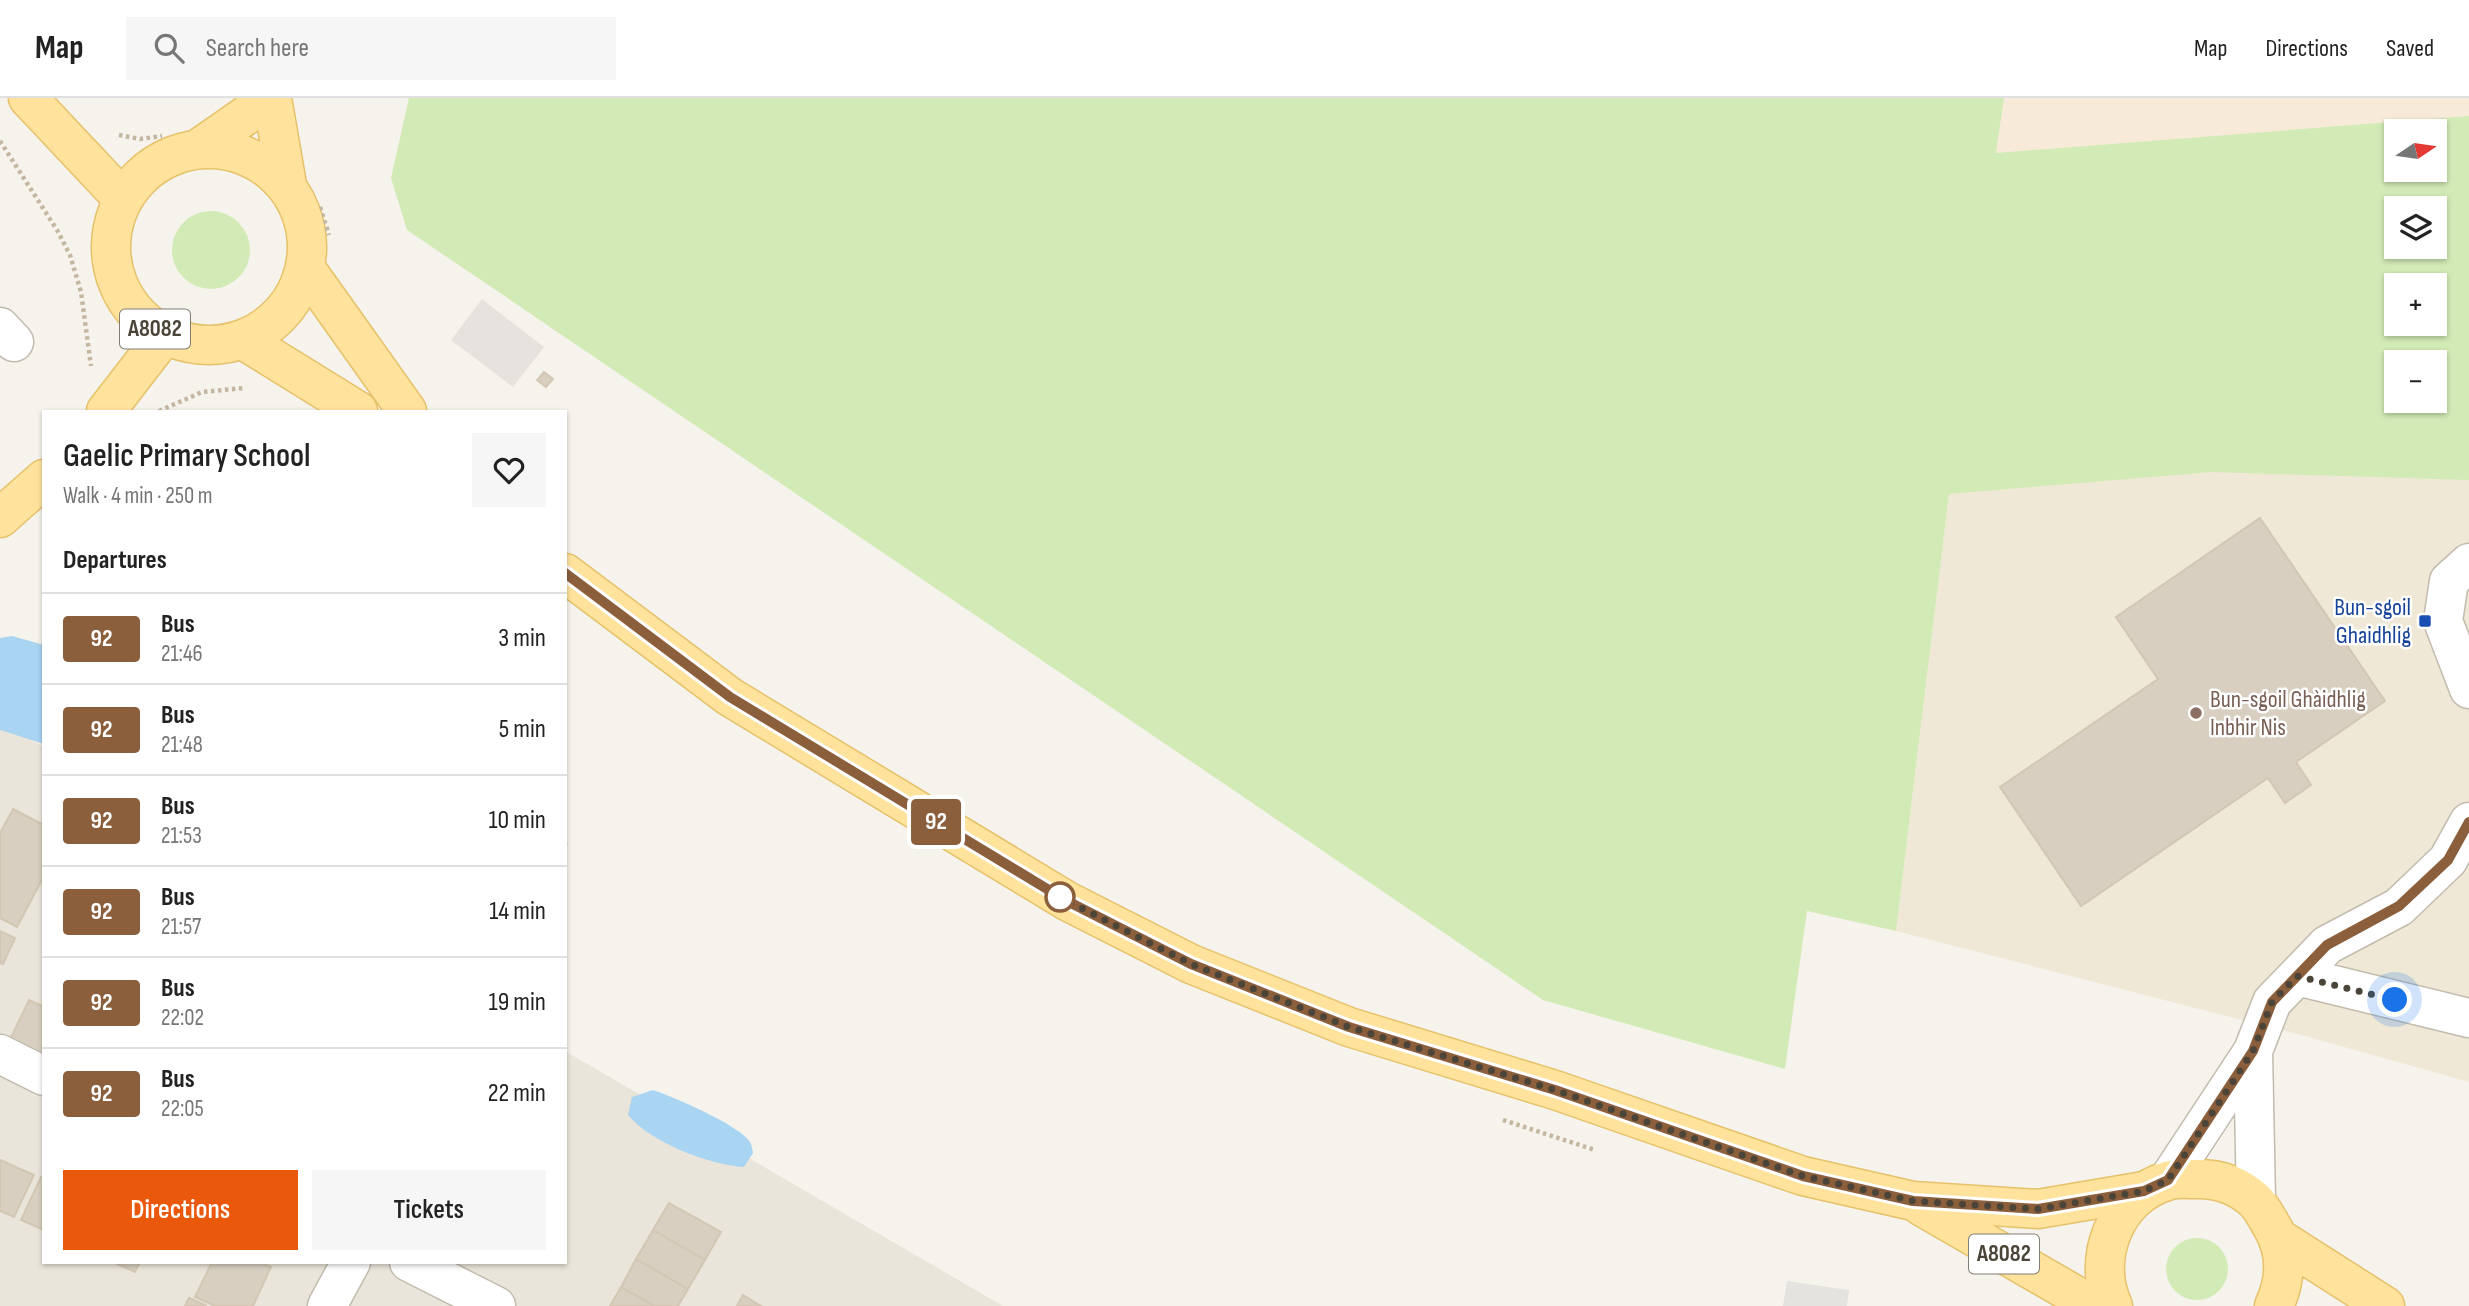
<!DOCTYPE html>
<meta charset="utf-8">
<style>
:root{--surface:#fff;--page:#f6f6f6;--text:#222;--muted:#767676;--line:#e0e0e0;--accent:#ea580c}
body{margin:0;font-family:"Sofia Sans Condensed",sans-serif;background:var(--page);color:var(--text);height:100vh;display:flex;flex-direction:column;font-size:26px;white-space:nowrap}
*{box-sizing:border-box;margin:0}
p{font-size:23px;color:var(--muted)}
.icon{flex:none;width:38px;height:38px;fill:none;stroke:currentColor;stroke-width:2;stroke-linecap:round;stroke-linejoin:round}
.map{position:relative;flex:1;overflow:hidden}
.panel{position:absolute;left:42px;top:312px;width:525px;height:854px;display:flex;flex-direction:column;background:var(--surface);border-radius:0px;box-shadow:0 2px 5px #0004}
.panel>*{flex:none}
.badge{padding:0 14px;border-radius:5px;font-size:24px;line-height:46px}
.needle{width:46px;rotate:77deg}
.controls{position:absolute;left:2384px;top:21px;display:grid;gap:14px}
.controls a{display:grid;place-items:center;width:63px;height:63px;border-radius:0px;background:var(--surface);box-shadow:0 2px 5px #0004;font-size:35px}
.you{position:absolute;width:35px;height:35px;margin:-18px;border:5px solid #fff;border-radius:50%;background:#1a73e8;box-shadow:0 0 0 10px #1a73e833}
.map>.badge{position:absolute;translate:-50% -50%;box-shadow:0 0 0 4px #fff}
h2{padding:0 21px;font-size:26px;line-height:63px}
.round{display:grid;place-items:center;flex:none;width:74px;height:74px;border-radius:0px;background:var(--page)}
.overview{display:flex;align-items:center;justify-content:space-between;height:119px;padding:0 21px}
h1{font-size:33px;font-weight:600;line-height:52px}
.button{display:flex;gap:14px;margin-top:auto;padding:14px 21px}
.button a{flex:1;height:80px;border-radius:0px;background:var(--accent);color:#fff;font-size:28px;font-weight:600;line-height:80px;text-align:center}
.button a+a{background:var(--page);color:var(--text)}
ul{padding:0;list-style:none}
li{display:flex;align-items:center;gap:21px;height:91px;padding:0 21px;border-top:2px solid var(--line)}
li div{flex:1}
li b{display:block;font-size:26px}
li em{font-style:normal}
li .badge{min-width:77px;font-weight:700;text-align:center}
header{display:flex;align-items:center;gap:42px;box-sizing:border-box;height:98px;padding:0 35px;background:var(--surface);border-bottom:2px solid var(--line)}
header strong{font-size:33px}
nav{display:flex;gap:38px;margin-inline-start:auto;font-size:24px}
.search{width:490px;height:63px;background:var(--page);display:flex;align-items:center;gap:18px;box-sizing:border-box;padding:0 24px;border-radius:0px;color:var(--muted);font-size:26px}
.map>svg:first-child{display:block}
</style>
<header>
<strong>Map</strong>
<div class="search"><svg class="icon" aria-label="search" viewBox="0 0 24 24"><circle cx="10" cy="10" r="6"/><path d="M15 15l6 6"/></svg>Search here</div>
<nav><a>Map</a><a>Directions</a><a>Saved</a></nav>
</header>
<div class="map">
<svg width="2469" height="1208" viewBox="0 0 2469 1208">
<rect width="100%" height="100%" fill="#f6f3ec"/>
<path fill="#eae5da" d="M0,624L44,649V1164H565V953L1003,1208H0Z"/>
<path fill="#f7ead8" d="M2004,0H2469V18L1996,55Z"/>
<path fill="#e6e2dd" d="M482,201L544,249L513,289L451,242Z"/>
<path fill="#efe8d6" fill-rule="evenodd" d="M2469,18V984L2312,940L1896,833L1949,396L1996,55ZM2396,33H2434V72H2396ZM2396,110H2434V149H2396ZM2396,187H2434V226H2396ZM2396,264H2434V303H2396Z"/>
<path fill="#d2eab5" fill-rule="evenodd" d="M409,0H2004L1996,55L2469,18V382L2211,374L1949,396L1896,833L1807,813L1785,971L1543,902L407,132L391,80ZM2396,33H2434V72H2396ZM2396,110H2434V149H2396ZM2434,187V226H2396V187ZM2396,264H2434V303H2396Z
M172 152a39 39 0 1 1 78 0a39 39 0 1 1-78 0Z
M2166 1171a31 31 0 1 1 62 0a31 31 0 1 1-62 0Z"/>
<path fill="#e5e3e0" d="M1787,1183L1849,1192L1847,1208H1783Z"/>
<path fill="#a9d4f2" d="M12,538L44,547V646L0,632V540Z
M653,992C672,998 741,1028 750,1044C752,1047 752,1051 753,1055L744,1069C709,1067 650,1044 628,1017L632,999Z"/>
<path fill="#d8cfc1" stroke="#d3c7b4" stroke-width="2" d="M544,274L553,281L546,289L537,282Z
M2260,420L2385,603L2296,664L2311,687L2285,705L2268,680L2081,808L2000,689L2158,581L2116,519Z
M13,711L44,727V778L17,829L0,820V735Z
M0,833L15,840L3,866L0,865Z
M29,902L44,909V969L6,950Z
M0,1062L34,1077L14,1119L0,1113Z
M41,1079L44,1081V1132L21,1122Z
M669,1105L721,1134L705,1162L653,1132Z
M653,1132L705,1162L688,1191L636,1161Z
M636,1161L688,1191L678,1208H655L621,1189Z
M113,1164H140L135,1174Z
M212,1164H259L271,1169L253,1208H215L195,1199Z
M621,1189L655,1208H610Z
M743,1197L761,1208H737Z
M189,1200L207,1208H185Z"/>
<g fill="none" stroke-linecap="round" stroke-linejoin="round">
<defs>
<path id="minor" d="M0,229L14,244
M2469,465L2449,483L2443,523L2469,591
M2297,878L2469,920
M2253,953L2256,1103
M0,956L44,978
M2168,1082L2253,953L2272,904L2327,847L2399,809L2448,762L2469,724
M409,1164L496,1208
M327,1208L351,1164"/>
<path id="major" d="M28,0L122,100
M272,0L287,87
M199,50L248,16L262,0
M111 149a98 98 0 1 1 196 0a98 98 0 1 1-196 0Z
M306,171L407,313
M245,243L358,313
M106,313L164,238
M0,420L44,381
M565,475L730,599L1067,803L1191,866L1349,929L1555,992L1803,1078L1913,1103L2038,1111L2144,1093
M1921,1108L2094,1208
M2280,1141L2385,1208
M2113,1208C2091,1161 2115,1098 2167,1083C2175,1080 2185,1081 2194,1081C2215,1080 2236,1086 2253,1101C2260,1107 2266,1118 2271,1127C2287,1153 2287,1180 2274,1208"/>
</defs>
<use href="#minor" stroke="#c2bbae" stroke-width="41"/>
<use href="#major" stroke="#e6c16a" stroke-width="41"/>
<path stroke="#c4b79f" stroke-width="4.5" stroke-dasharray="3.5 3.5" stroke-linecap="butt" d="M119,37L140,41L162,38
M0,43L57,132L70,157L81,194L91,268
M320,109L329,137
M159,313L202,294L244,290
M565,744V749
M1503,1022L1595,1052"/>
<use href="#minor" stroke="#fff" stroke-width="38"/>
<use href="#major" stroke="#ffe39c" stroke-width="38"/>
</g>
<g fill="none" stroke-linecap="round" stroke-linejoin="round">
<defs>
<path id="line" d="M565,475L730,599L1067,803L1191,866L1349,929L1555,992L1803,1078L1913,1103L2038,1111L2144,1093L2168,1082L2253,953L2272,904L2327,847L2399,808L2448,762L2469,724"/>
</defs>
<use href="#line" stroke="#fff" stroke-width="16"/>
<use href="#line" stroke="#8b5e3c" stroke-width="10"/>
<path stroke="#4b4439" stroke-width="7" stroke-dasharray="0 12.6" d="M1060,799L1191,866L1349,929L1555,992L1803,1078L1913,1103L2038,1111L2144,1093L2168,1082L2253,953L2272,904L2297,878L2395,902"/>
</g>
<rect fill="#1a4fb4" stroke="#fff" stroke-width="2.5" x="2418" y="516" width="14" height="14" rx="3.5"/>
<circle fill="#8d6e63" stroke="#fff" stroke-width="2.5" cx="2196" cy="615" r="7"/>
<circle fill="#fff" stroke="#8b5e3c" stroke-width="3.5" cx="1060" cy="799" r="14"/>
<g text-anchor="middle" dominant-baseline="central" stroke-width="5" stroke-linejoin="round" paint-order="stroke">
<g fill="#fff" stroke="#817c74" stroke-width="2">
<rect x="120" y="211.5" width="70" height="39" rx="5"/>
<rect x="1969" y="1136.5" width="70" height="39" rx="5"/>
</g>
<g font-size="23" font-weight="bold" fill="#4b4439">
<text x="155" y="231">A8082</text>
<text x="2004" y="1156">A8082</text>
</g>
<g font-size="24" fill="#164399" stroke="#fff" text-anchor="end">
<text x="2411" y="509">Bun-sgoil<tspan x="2411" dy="28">Ghaidhlig</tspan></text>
</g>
<g font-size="24" fill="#785e54" stroke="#fff" text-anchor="start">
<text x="2210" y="601">Bun-sgoil Ghàidhlig<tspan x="2210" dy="28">Inbhir Nis</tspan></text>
</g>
</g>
</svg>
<div class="controls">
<a><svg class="needle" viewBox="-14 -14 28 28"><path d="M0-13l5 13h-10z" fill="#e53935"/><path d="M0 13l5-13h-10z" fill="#767676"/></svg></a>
<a><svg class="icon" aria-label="layers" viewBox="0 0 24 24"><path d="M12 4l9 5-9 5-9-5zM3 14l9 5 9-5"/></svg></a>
<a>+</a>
<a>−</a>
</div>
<div class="you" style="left:2395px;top:902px"></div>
<b class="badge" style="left:936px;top:724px;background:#8b5e3c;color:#fff">92</b>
<section class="panel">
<div class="overview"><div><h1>Gaelic Primary School</h1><p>Walk · 4 min · 250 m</p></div><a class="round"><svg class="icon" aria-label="heart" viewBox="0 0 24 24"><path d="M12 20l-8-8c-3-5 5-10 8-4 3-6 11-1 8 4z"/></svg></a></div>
<h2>Departures</h2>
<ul>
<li><span class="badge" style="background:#8b5e3c;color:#fff">92</span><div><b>Bus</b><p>21:46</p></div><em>3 min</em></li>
<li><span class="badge" style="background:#8b5e3c;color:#fff">92</span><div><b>Bus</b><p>21:48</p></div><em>5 min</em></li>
<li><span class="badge" style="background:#8b5e3c;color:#fff">92</span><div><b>Bus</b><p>21:53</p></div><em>10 min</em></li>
<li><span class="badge" style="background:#8b5e3c;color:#fff">92</span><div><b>Bus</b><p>21:57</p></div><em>14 min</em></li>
<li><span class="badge" style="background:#8b5e3c;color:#fff">92</span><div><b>Bus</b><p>22:02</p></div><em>19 min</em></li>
<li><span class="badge" style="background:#8b5e3c;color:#fff">92</span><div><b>Bus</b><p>22:05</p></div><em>22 min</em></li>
</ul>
<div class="button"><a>Directions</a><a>Tickets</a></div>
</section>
</div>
